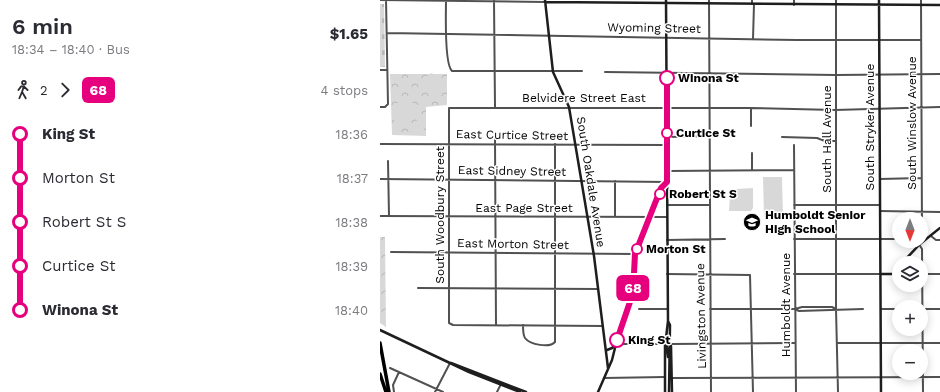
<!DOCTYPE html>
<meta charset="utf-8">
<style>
:root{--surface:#fff;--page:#f2f2f3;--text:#2b2b33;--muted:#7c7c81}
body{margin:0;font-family:"Work Sans",sans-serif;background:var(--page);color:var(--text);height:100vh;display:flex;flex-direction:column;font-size:15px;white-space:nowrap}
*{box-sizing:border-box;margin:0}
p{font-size:13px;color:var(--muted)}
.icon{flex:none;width:22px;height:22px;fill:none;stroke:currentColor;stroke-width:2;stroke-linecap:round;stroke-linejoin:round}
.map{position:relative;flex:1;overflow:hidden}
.details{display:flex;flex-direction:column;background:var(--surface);width:380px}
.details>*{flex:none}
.badge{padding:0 8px;border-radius:6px;font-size:14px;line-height:26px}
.needle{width:26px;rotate:180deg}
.fabs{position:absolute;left:512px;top:212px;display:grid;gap:8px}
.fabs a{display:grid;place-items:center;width:36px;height:36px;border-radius:50%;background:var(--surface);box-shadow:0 2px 10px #0003;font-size:20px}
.map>.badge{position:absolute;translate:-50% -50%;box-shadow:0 0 0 2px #fff}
.legs{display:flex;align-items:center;gap:6px;height:44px;padding:0 12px;font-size:13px}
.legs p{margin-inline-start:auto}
.head{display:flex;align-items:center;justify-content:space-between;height:68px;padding:0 12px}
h1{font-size:22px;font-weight:600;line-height:30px}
ul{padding:0 12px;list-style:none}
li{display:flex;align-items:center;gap:14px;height:44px;font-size:15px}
li i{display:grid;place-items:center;width:6px;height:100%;margin:0 5px;background:currentColor}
li i::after{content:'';width:10px;height:10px;margin:-5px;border:3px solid;border-radius:50%;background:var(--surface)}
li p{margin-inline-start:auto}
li:first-child i{background:linear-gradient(#0000 50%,currentColor 0)}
li:last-child i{background:linear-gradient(currentColor 50%,#0000 0)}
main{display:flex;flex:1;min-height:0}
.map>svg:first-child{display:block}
</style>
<main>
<section class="details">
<div class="head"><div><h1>6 min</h1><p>18:34 – 18:40 · Bus</p></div><b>$1.65</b></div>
<div class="legs"><svg class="icon" aria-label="walk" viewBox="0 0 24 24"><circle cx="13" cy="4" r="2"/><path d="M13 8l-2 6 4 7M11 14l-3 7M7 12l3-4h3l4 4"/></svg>2<svg class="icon" aria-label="forward" viewBox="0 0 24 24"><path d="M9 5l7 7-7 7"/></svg><b class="badge" style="background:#e6007e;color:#fff">68</b><p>4 stops</p></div>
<ul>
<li><i style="color:#e6007e"></i><b>King St</b><p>18:36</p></li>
<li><i style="color:#e6007e"></i><span>Morton St</span><p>18:37</p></li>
<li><i style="color:#e6007e"></i><span>Robert St S</span><p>18:38</p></li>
<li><i style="color:#e6007e"></i><span>Curtice St</span><p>18:39</p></li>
<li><i style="color:#e6007e"></i><b>Winona St</b><p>18:40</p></li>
</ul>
</section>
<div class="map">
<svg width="560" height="392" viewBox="0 0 560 392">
<defs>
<pattern id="forest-crowns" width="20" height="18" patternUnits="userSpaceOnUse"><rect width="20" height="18" fill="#d8d8d8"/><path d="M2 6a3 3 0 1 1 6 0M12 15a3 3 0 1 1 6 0" fill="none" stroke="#b8b8b8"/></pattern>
<pattern id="cemetery-stones" width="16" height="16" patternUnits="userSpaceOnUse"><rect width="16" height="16" fill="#d8d8d8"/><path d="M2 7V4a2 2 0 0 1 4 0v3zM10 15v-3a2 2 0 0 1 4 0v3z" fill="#b8b8b8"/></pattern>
</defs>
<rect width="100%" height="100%" fill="#fff"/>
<path fill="url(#forest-crowns)" d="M10,74H67V105L46,107V136L12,135Z
M0,237H5L6,327L0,323Z"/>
<path fill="url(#cemetery-stones)" d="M0,4H4L5,67H0Z"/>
<path fill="#d8d8d8" d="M51,73L56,75L61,84L57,88H45L41,82Z
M17,103H36C35,119 29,124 14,124V106Z
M39,119H44V134L42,135H29C30,127 32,123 39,119Z
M383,177H402L403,217H384Z
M373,188V208L371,211H349L350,195L356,189Z"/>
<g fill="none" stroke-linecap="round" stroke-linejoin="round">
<path stroke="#515151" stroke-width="2" d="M0,0L165,2
M329,0L331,392
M372,0V4
M414,0V5
M456,0V309L458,392
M541,0L542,233L545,240
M66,1C66,14 64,64 72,71H202
M114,1L115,107
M7,33L417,40H540
M373,39L374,4
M0,70H7
M225,72L456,75L560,74
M0,107H5L8,104L6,0
M371,108V126
M287,137L329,136
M402,137L437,138L445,141H456
M115,140L116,325
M0,144L287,145
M414,145L416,392
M372,153V170
M8,161L9,216
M287,171L414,170
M0,179L287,182
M500,179L541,178
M235,181V217
M287,205H329
M414,205H499
M500,211L560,212
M0,216L287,217
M551,236L556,240H560
M414,239H519
M287,240L345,239
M537,241L542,249L543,392
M11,252L255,254
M287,274L370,275L373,392
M414,274H500
M542,274H560
M38,288L218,289
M259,309H288
M330,309H415L422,307H452L456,309
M415,309L419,311L483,309
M501,309H519
M542,309H560
M143,325C143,329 143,335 145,338C150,345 170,348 175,342V144
M223,326L73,325L69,323V108H371L455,110L560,107
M457,343H560
M236,344H285
M291,344L414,343
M10,368L63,392
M224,378L285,377
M291,378L560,377
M14,392L13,385L19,372
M55,392L70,363
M117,392L121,384"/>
<path stroke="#1e1e1e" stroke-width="2.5" d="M165,0L173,72L189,107L214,256L228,368
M286,0L288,321L286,338L288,357
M499,0L501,392
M165,2L560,5
M522,263L540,244L560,228
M500,274H516V269L519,266
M288,321L290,325L289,392
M0,330L89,372L140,392
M285,343V392
M291,346L292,392
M227,350L232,348L235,345
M71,363L146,392
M218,392L232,360L236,344L253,293L255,254L282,185L287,182"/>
<path stroke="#000" stroke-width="3.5" d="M0,343L9,392
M0,374L6,392"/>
</g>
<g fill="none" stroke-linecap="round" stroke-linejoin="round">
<defs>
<path id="line-1" d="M237,340L253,293L255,254L281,188L287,182V78"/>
</defs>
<use href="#line-1" stroke="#fff" stroke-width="9"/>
<use href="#line-1" stroke="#e6007e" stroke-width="6"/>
</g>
<defs>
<symbol id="school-disc" viewBox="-11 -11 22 22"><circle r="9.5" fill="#000" stroke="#fff"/><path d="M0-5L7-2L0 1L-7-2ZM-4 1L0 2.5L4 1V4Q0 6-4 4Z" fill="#fff"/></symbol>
</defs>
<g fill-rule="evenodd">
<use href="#school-disc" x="362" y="212" width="20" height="20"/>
</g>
<g fill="#fff" stroke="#e6007e" stroke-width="2">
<circle cx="287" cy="78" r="7"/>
<circle cx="287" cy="133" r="5"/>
<circle cx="280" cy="194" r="5"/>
<circle cx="257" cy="249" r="5"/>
<circle cx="237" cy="340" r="7"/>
</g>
<g text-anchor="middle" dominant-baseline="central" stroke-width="3" stroke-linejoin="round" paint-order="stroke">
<g font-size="12" fill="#000" stroke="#fff">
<text transform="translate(274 28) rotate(1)">Wyoming Street</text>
<text x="204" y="98">Belvidere Street East</text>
<text transform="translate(532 123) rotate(-90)">South Winslow Avenue</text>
<text transform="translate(490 127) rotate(-90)">South Stryker Avenue</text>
<text transform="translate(132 135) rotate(1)">East Curtice Street</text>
<text transform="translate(447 139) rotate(-90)">South Hall Avenue</text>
<text transform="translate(132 171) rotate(1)">East Sidney Street</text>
<text transform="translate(211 182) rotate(81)">South Oakdale Avenue</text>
<text x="144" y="208">East Page Street</text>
<text transform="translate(60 215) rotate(-90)">South Woodbury Street</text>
<text transform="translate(133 244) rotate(1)">East Morton Street</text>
<text transform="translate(406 305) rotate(-90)">Humboldt Avenue</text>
<text transform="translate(321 316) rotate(-91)">Livingston Avenue</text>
</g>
<g font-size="12" font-weight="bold" fill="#000" stroke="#fff" text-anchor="start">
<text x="298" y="78">Winona St</text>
<text x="296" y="133">Curtice St</text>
<text x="289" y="194">Robert St S</text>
<text x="266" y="249">Morton St</text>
<text x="248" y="340">King St</text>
</g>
<g font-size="12" font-weight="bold" fill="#000" stroke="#fff" text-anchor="start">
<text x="385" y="215">Humboldt Senior<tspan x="385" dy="14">High School</tspan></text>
</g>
</g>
</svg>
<div class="fabs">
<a><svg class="needle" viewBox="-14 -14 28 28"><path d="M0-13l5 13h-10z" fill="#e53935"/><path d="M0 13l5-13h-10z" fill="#7c7c81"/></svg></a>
<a><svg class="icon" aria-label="layers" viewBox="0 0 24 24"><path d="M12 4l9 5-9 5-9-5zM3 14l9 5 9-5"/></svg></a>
<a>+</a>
<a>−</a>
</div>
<b class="badge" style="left:253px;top:288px;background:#e6007e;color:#fff">68</b>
</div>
</main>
